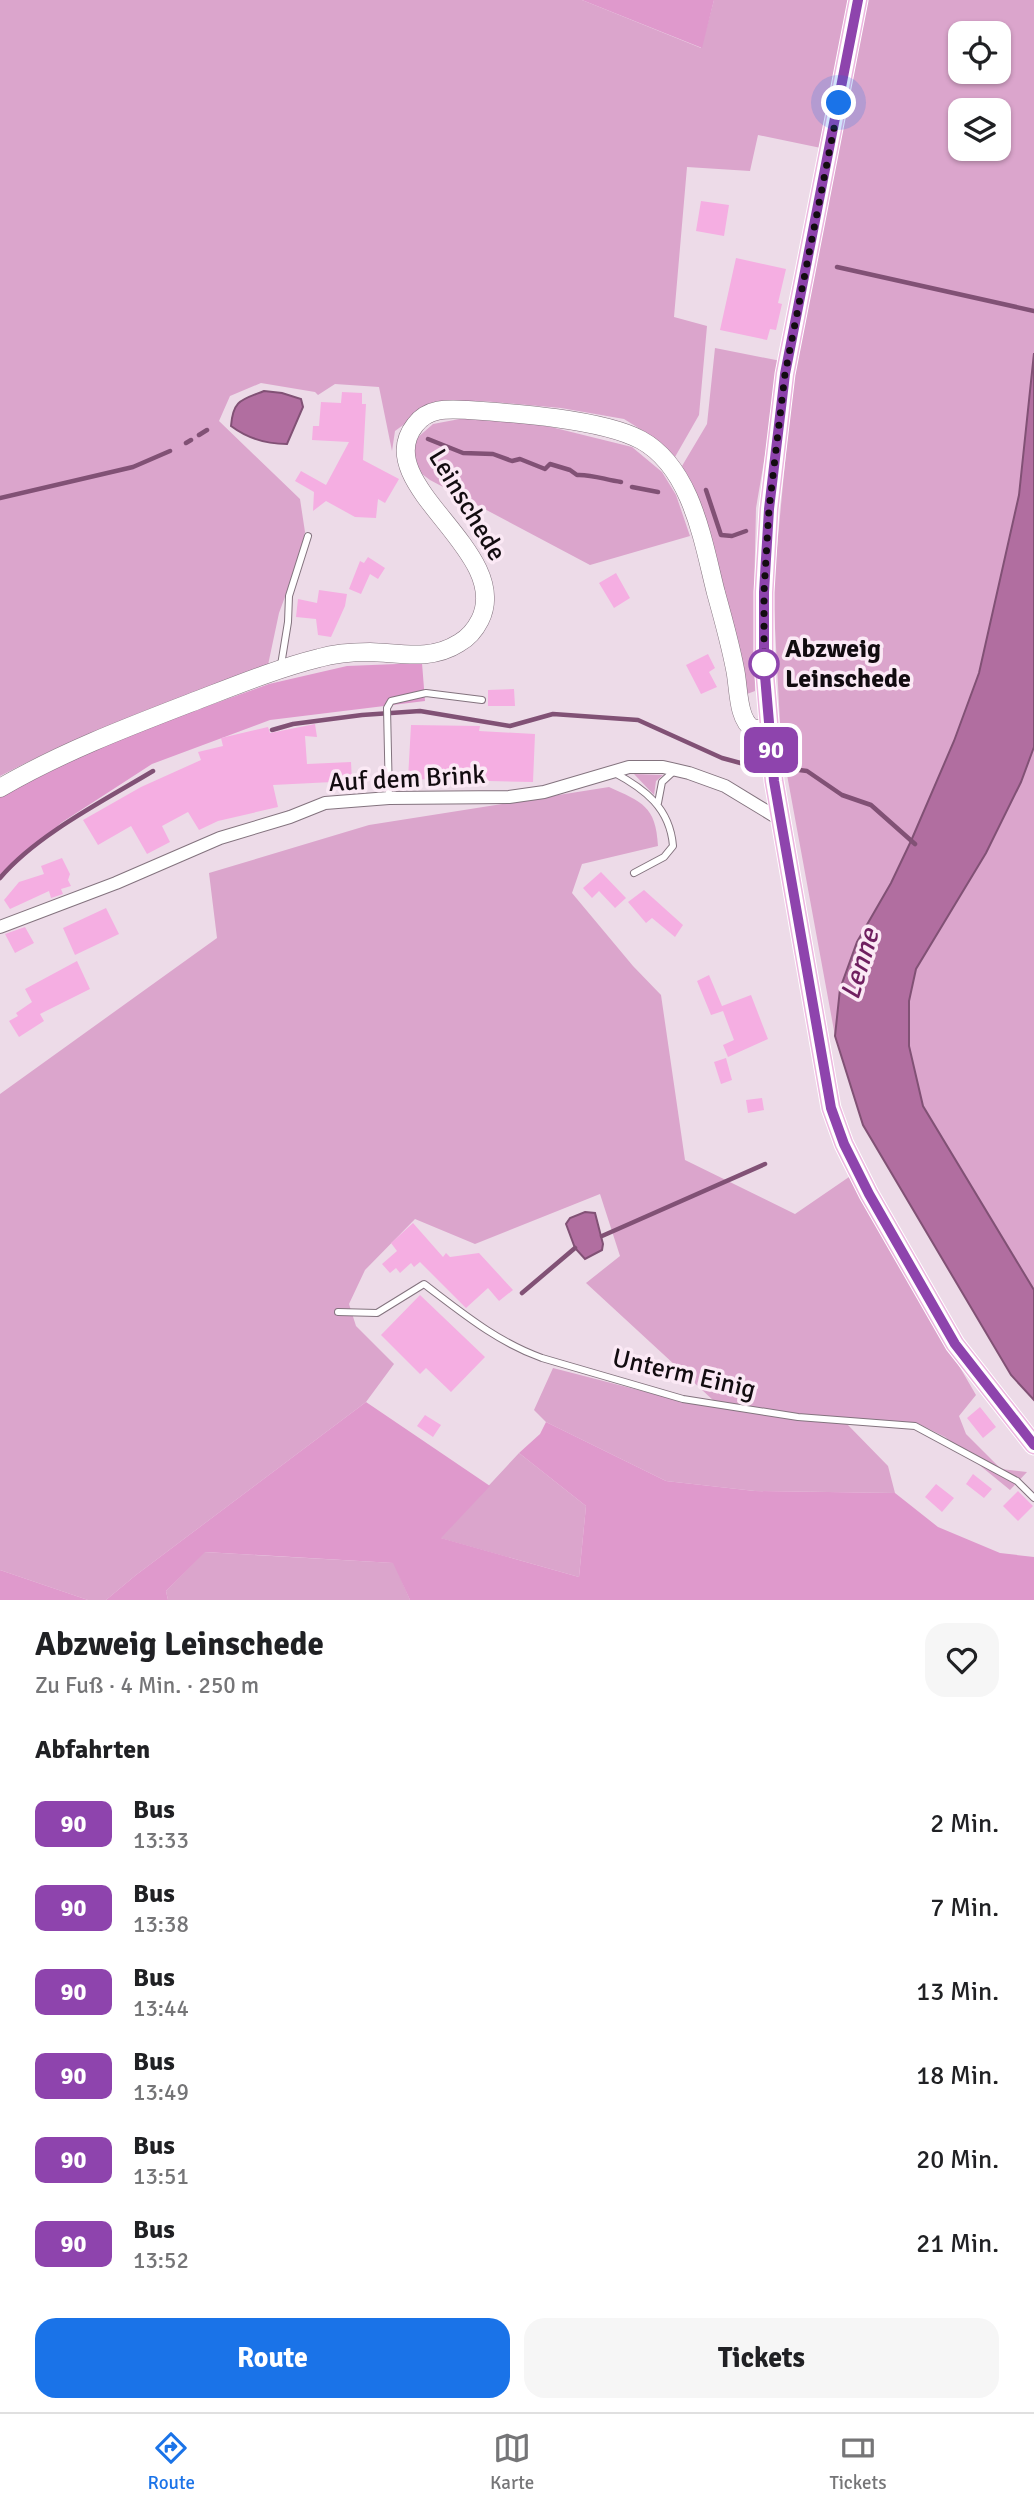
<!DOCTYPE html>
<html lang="de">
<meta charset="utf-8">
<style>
:root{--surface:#fff;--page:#f6f6f6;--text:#202124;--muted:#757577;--line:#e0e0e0;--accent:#1a73e8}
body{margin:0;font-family:Signika,sans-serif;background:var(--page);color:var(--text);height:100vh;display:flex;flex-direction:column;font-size:26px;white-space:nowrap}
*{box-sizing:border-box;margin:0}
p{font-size:23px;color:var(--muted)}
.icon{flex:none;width:38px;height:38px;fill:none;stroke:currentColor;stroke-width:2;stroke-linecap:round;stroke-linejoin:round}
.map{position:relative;height:1600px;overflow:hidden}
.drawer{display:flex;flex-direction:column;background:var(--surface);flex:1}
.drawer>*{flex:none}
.badge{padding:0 14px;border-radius:10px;font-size:24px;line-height:46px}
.fabs{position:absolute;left:948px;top:21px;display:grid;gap:14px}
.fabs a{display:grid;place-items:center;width:63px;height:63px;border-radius:14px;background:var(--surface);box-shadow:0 2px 5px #0004;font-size:35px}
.you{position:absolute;width:35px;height:35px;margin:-18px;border:5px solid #fff;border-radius:50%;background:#1a73e8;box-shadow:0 0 0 10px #1a73e833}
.map>.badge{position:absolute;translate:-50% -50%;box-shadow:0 0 0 4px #fff}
h2{padding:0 35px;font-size:26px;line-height:63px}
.round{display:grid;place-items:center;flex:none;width:74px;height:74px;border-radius:21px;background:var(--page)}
.head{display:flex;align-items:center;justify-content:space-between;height:119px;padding:0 35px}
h1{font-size:33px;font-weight:700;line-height:52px}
.button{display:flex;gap:14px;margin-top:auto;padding:14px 35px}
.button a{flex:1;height:80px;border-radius:21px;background:var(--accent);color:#fff;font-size:28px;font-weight:700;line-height:80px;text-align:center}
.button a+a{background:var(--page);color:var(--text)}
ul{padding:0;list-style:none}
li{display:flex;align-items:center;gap:21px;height:84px;padding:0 35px}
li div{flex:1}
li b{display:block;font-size:26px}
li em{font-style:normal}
li .badge{min-width:77px;font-weight:700;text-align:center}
.menu{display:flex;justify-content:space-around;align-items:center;height:98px;border-top:2px solid var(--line);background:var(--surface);font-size:19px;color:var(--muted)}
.menu a{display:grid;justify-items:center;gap:4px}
.menu .selected{color:var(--accent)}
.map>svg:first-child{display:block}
</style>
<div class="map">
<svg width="1034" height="1600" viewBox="0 0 1034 1600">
<rect width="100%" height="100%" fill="#eddbe8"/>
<path fill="#dba5cc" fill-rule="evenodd" d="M0,0H582L701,48L714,0H848L821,148L758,135L750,171L687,167L674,317L707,326L699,415L675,457L653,437L624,419L561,408L482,401L425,409L395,431L392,451L379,387L335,384L318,395L315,392L261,383L230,396L219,421L300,499L305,532L299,559L279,613L268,665C177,698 86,731 0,776Z
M863,0H1034V353L1019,495L979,673L954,741L911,841L891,883L857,942L840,989L835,1036L781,742L773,590L793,378ZM961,33H999V72H961ZM961,110H999V149H961Z
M715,348L781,361L756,508L754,596L755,691L747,694L707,522L682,466L707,424Z
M481,415L551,427L632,447L662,472L676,495L690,536L590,565L430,480L410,465L408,446L433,424Z
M1034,747V1290L923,1106L909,1046V1001L916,969L986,853L1021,782Z
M634,774L663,775L656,781L654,795Z
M609,787C642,802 656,806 658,846L582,864L572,893L633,966L661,995L685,1160L795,1214L849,1177L976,1395L959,1416L966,1434L1001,1469L1027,1472L1010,1490L945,1437L919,1424L801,1414L714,1401L586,1283L620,1256L600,1194L475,1244L415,1219L365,1270L349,1304L356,1326L394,1364L366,1402L136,1575L106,1600H88L0,1570V1094L217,938L209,873L369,825Z
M553,1368L681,1401L797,1420L847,1424L888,1466L895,1493L755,1491L666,1481L546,1422L534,1410Z
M519,1453L586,1506L579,1577L440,1538Z
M204,1552L394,1563L410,1600H168L166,1591Z"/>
<path fill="#df99cc" d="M582,0H714L702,48Z
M422,663L425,701L270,720L152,764L61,823L0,879V792L57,760L269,684L347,666Z
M366,1402L490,1486L441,1538L579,1577L586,1506L519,1453L540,1434L546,1422L666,1481L755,1491L895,1493L938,1527L1000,1553L1034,1557V1600H410L393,1563L205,1552L166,1591L168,1600H106L136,1575Z
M0,1570L88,1600H0Z"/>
<path fill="#b16ea0" stroke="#815175" stroke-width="2" d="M1034,353V747L1021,782L986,853L916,969L909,1001V1046L923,1106L1034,1290V1400L1011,1375L863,1125L835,1036L840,989L857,942L891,883L911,841L954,741L979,673L1019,495Z
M264,391L282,393L301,399L303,407L287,444C266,444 247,438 231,426C233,400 241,400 264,391Z
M585,1212L595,1213L603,1244L602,1250L585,1259L575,1248L566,1224L570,1218Z"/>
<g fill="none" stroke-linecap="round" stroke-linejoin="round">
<path stroke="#815175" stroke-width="4.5" d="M837,267L1034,311
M199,435L207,430
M428,439L463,453L493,454L512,461L520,459L545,469L550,464L570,470L577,475C591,474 606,480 621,482
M186,443L191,440
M632,487L658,492
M706,490L721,535L732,536L746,531
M0,498L133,467L170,451
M272,730L293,724L362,715L420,711L510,726L553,714L638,720L722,758L744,764L768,766
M776,767L807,771L842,795L871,805L915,844
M0,878C36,835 105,800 153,771
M602,1236L765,1164
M522,1293L575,1248"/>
</g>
<path fill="#f5aee2" d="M701,201L729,205L724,236L696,231Z
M736,258L786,269L778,303L782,304L776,330L770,329L767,340L720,330Z
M342,392L362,393V404H366L363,460L399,479L385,503L378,499L376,518L355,517L326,501L313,511L314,492L295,481L301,471L326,485L349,442L312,440L313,426H319L321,402L341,403Z
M368,557L385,568L378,579L370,574L361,594L349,589L360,561L364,563Z
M616,573L630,598L614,608L599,583Z
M319,590L347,594L345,606L331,637L318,635L316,619L296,617L298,599L317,603Z
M708,654L715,668L709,672L717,687L701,694L686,665Z
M514,689L515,706H488V690Z
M315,724L317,737L305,736L307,764L351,762L352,781L273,785L278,807L218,821L199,830L188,812L162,826L170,842L147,854L131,826L98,845L83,820L141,787L201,760L198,752L223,746L221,738L268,727L270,733Z
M411,725L480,726L479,731L535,734L533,782L408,779Z
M62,858L70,874L68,880L71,886L61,889L63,894L51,898L49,891L10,909L4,900L19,882L44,874L41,866Z
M601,872L626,898L615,908L599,891L592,898L583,888Z
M644,890L683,925L675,937L652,918L646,923L628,902Z
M106,908L119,934L75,955L63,928Z
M25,927L34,943L15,953L5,934Z
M77,961L90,989L40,1014L44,1021L19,1037L9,1021L18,1016L16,1013L32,1002L25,989Z
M709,975L722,1006L751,995L768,1039L728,1057L723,1045L734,1040L723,1011L711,1015L697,981Z
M726,1058L732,1080L721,1084L714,1062Z
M762,1098L764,1110L748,1113L746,1100Z
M413,1223L443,1257L446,1253L450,1257L479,1253L513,1290L499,1301L488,1288L466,1308L420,1262L414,1267L411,1263L400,1273L396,1268L390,1273L382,1264L397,1251L391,1243Z
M420,1295L485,1357L451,1392L426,1368L420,1374L381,1335Z
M980,1407L996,1427L983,1438L967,1418Z
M425,1415L441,1425L433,1437L417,1426Z
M973,1474L992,1489L984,1498L966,1484Z
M936,1484L954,1498L942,1512L925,1497Z
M1018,1491L1033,1506L1018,1521L1003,1506Z"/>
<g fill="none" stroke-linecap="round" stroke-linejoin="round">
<defs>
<path id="service" d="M281,665L288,622L289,596L308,536
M613,772C645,789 670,808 673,846L664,857L634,873
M389,798L387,708L391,701L426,693L482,700
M658,803L662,782L674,771
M338,1312L377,1313L424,1284C461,1312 497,1342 542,1358L683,1399L798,1417L915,1426L1017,1481L1034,1498"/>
<path id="minor" d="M0,927L116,883L220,838L290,817L325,803L389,798L509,797L544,792L629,767H663L689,773L725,786L781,820"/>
<path id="secondary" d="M0,788C60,753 125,728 190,703C232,687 275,669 319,658C336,653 353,652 370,652C401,653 431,661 459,643C468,638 475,630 480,620C514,551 368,484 415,425C428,407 449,409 468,410C513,413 602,419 641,440C692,468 703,542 716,593C723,618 730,643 735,669C739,687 737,719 753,729H769"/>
<path id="primary" d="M858,0L785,374L769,509L764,592V664L774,781L831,1108L844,1144L869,1194L955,1344L1034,1445"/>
</defs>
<use href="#service" stroke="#83737e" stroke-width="8"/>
<use href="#minor" stroke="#83737e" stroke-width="14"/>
<use href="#secondary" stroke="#83737e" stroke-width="19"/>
<use href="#primary" stroke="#fff" stroke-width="21"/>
<use href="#service" stroke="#fff" stroke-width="6"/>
<use href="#minor" stroke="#fff" stroke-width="12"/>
<use href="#secondary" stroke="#fff" stroke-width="18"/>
<use href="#primary" stroke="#edb7e0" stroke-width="19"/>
</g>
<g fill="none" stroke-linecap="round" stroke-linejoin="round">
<defs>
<path id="line" d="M858,0L785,374L769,509L764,592V664L774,781L831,1108L844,1144L869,1194L955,1344L1034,1445"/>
</defs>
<use href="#line" stroke="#fff" stroke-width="16"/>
<use href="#line" stroke="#8e44ad" stroke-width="10"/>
<path stroke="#120c10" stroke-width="7" stroke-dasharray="0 12.6" d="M764,664V592L769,509L785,374L839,103"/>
</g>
<circle fill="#fff" stroke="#8e44ad" stroke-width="3.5" cx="764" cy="664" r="14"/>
<g text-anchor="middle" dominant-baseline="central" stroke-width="7" stroke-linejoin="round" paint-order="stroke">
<g font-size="26" fill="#120c10" stroke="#fbe9f5">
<text transform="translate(467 505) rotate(59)">Leinschede</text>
<text transform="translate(407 779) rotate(-3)">Auf dem Brink</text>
<text transform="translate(684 1374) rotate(13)">Unterm Einig</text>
</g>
<g font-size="26" font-weight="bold" fill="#120c10" stroke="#fbe9f5" text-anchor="start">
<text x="785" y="649">Abzweig<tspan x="785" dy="30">Leinschede</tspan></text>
</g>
<g font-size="28" font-style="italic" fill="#6f1f60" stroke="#fbe9f5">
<text transform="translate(860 964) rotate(-73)">Lenne</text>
</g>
</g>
</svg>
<div class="fabs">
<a><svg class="icon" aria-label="locate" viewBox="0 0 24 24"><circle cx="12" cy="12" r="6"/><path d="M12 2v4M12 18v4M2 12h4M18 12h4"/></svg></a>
<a><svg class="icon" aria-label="layers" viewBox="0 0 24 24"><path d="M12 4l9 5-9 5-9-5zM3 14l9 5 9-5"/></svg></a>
</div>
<div class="you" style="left:839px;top:103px"></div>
<b class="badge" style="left:771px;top:750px;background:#8e44ad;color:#fff">90</b>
</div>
<section class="drawer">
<div class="head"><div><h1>Abzweig Leinschede</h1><p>Zu Fuß · 4 Min. · 250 m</p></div><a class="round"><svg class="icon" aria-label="heart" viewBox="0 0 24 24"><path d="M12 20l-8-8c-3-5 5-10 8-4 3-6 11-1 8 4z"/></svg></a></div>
<h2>Abfahrten</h2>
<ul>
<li><span class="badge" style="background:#8e44ad;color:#fff">90</span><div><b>Bus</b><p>13:33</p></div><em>2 Min.</em></li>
<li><span class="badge" style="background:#8e44ad;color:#fff">90</span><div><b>Bus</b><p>13:38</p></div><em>7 Min.</em></li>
<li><span class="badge" style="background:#8e44ad;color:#fff">90</span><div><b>Bus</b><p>13:44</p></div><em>13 Min.</em></li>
<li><span class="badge" style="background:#8e44ad;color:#fff">90</span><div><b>Bus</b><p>13:49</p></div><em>18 Min.</em></li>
<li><span class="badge" style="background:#8e44ad;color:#fff">90</span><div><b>Bus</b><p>13:51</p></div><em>20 Min.</em></li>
<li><span class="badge" style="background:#8e44ad;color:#fff">90</span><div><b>Bus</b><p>13:52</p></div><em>21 Min.</em></li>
</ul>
<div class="button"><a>Route</a><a>Tickets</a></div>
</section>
<nav class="menu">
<a class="selected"><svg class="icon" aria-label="directions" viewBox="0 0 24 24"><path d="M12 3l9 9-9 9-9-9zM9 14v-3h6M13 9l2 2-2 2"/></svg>Route</a>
<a><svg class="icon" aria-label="map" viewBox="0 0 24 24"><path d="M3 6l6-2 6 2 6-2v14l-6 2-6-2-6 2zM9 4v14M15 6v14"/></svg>Karte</a>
<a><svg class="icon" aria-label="tickets" viewBox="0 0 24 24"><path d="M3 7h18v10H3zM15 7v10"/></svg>Tickets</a>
</nav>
